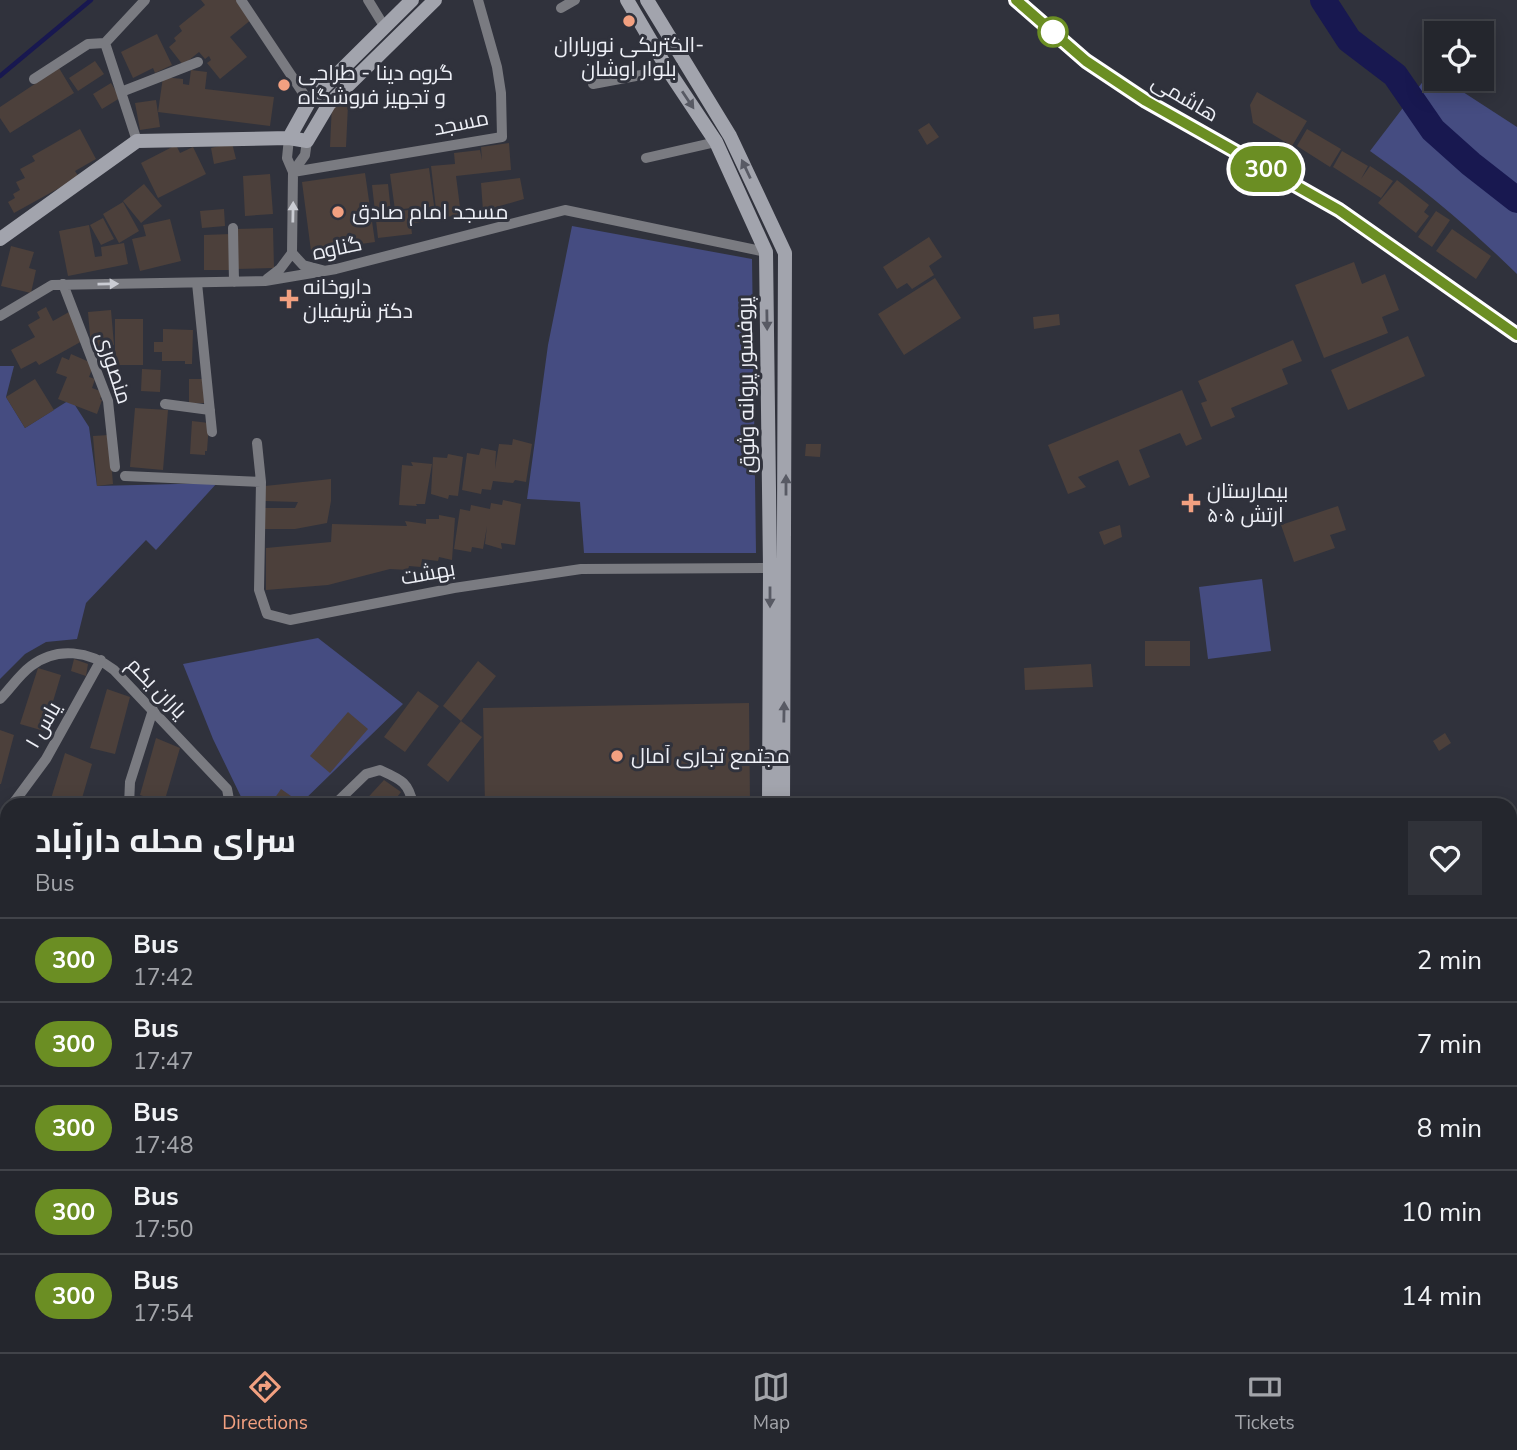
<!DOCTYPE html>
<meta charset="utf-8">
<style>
:root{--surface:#24262d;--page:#303239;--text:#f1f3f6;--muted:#a3a5aa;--line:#414349;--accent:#f2a080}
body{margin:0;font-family:"Nunito Sans",Cairo,sans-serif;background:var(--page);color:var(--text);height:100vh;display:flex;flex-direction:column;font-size:26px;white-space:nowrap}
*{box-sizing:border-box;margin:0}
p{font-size:23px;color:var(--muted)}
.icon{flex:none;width:38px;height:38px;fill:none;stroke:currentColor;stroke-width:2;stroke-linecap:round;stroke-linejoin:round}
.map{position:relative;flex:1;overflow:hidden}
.sheet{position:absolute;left:0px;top:798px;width:1517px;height:555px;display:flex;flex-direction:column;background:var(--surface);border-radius:21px 21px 0 0;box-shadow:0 4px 18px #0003,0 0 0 2px var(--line)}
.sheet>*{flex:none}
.badge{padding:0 14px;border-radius:23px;font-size:24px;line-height:46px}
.tools{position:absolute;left:1424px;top:21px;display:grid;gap:14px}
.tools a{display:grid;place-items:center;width:70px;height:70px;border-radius:0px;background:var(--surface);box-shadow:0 4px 18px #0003,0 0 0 2px var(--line);font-size:35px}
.map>.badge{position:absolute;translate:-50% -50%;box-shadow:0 0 0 4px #fff}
.round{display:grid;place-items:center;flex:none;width:74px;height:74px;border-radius:0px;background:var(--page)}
.summary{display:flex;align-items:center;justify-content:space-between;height:119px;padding:0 35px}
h1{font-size:33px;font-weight:700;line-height:52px}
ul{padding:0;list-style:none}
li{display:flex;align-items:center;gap:21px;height:84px;padding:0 35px;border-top:2px solid var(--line)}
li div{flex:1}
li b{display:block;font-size:26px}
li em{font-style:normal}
li .badge{min-width:77px;font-weight:700;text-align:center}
.tabs{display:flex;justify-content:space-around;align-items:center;height:98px;border-top:2px solid var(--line);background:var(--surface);font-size:19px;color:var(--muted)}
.tabs a{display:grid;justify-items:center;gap:4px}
.tabs .active{color:var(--accent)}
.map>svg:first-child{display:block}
</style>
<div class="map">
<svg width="1517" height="1352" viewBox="0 0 1517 1352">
<rect width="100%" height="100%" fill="#30323c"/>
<path fill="#454c81" d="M1431,71L1437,75V79H1443L1517,127V274C1471,229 1423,188 1370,151Z
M572,226L752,259L756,553H584L580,502L527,499L548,345Z
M0,366H14L6,397L25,428L71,399L89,427L97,486L217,483L156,550L146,540L86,603L77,639L46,642L25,654L0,679Z
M1262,579L1271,651L1208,659L1199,587Z
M318,638L403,704L299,805H245L213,739L183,664Z"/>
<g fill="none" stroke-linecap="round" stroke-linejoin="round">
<path stroke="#181850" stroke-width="4.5" d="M0,76L91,0"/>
<path stroke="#181850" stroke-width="26" d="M1323,0L1349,40L1395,75L1433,130L1471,164L1517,200"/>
</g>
<path fill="#4c403b" d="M201,0H236L252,19L230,37L247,57L220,79L207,63L211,60L209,56L205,59L199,52L183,65L169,47L176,41L174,38L182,31L179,26L205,5Z
M157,34L172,65L155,73L153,68L133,78L121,52Z
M95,61L104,74L78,91L69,78Z
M59,68L74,93L10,133L0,118V107Z
M191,70L207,72L205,89L274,97L270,126L158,112L163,77L183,79V84L189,85Z
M111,83L120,98L102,109L93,94Z
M1257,92L1307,121L1292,146L1253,123L1250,105Z
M156,100L160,127L140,130L135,103Z
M332,104L348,105L346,147H330Z
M929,123L939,137L927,145L918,130Z
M80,129L96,159L75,171L79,177L14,213L8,202L15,198L13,194L20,190L16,182L25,178L20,169L35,161L32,156Z
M1307,129L1341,149L1330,167L1297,146Z
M232,143L236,159L214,164L211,148Z
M509,143L511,170L456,176L461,215L437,218L431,166L455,164L454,153L480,150L482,160L481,147Z
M176,145L180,153L193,147L206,174L158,198L141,163Z
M1342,151L1368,166L1361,179L1370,166L1393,181L1381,198L1333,167Z
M429,168L436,220L413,223L411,208L395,210L390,174Z
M365,173L375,242L311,251L302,182Z
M270,174L273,214L245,216L243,176Z
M520,178L524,199L483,211L481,183Z
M1397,180L1429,205L1424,212L1429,216L1416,233L1378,203Z
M144,184L162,206L141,223L123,201Z
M388,184L391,212L409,210L412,234L378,238L372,185Z
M123,202L139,231L119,243L103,214Z
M224,209L225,226L202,228L200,211Z
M1436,211L1450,220L1432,247L1418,237Z
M103,218L114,239L101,245L90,225Z
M170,219L181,261L140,271L132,239L146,236L143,225Z
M89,225L95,257L102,256L101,247L124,243L128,264L68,276L59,231Z
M273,228L274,268L236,269L235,229Z
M1452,229L1491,256L1476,279L1436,251Z
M231,234V270H204V235Z
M929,237L942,257L929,266L934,275L912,289L907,283L897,289L883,267Z
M11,246L34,252L29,268L36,270L31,293L1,286Z
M1354,262L1362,284L1385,274L1399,310L1382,317L1388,333L1324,358L1295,285Z
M935,278L961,318L904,355L878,314Z
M46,307L53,321L69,312L84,340L39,365L36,361L21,369L11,350L35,337L28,325L40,318L37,312Z
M111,310L114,345L91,347L88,312Z
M1059,314L1060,325L1034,329L1033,317Z
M115,319H143V365H115Z
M163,329L193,330L192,364H185V361H162V352H154V342H163Z
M1408,336L1425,376L1348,410L1331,370Z
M1293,340L1302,361L1282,369L1288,384L1231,408L1235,417L1211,427L1201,403L1207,401L1198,381Z
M71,354L94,364L89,377L95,379L92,388L103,392L100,399L102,400L97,414L58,399L67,377L56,373L62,357L69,360Z
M142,369L161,370L160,392L141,391Z
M35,379L54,410L25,428L6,397Z
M189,379H206V403H189Z
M1182,390L1202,439L1186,446L1180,433L1139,450L1150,477L1129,486L1118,460L1078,477L1086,487L1068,494L1048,445Z
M135,408L168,410L163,470L130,467Z
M192,421L209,423L207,451H205V455L190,454Z
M109,435L113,484L97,486L93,436Z
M513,439L532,444L526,482L515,480L513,483L493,481L491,490L482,489L481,494L462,490L467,453L479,455L481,448L496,451L495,469L499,444L512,445Z
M806,444H821L820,457L805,456Z
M448,454L463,457L458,496L449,495L448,499L431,494L433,457L447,458Z
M411,462L432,464L425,504H416L417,506L399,505L402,465L413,466Z
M331,479V501L327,523L295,529H263L264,508H295L298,502L265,501V486Z
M503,500L521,504L515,545L501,543L502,549L485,544L487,526L483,549L472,547L471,552L454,549L460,509L470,511L471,505L490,509L491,503L502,505Z
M1338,506L1346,530L1330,535L1335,548L1294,562L1281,525Z
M439,515L455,518L452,560L439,557L438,561L422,559L421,567L409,566L408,570L390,569L328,585L266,590V548L331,542L332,524L407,526L405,521L426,524V519H439Z
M1120,525L1122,537L1104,545L1099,532Z
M1145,641H1190V666H1145Z
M74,659L88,664L86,676L71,671Z
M478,661L496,676L461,721L443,706Z
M1091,664L1093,687L1025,690L1024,668Z
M38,668L61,675L44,731L20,724Z
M107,689L130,697L115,754L90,748Z
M418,691L439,706L405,752L384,737Z
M749,703L750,805H485L483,708Z
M348,712L368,729L330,773L310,756Z
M461,721L482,737L448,782L427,765Z
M0,730L14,735L1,784H0Z
M1445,733L1451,743L1439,751L1433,741Z
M156,738L180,748L164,803L140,795Z
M65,753L92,764L80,805H49Z
M384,780L401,792L391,805H361Z
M281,789L301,803L300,805H270Z
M0,891L7,894V949L5,956L0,954Z
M3,972L7,976V1010L0,1018V976Z
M1510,1325L1517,1340V1352H1456L1454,1348L1459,1346H1510Z
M7,1333V1346H31L25,1352H0V1341Z"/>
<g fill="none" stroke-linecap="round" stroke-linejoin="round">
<path stroke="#7a7b81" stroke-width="10" d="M241,0L309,102
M368,0L384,26
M561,8L575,0
M105,43L137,141
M34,79L88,44L105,43L145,0
M593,84L668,70
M121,92L198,62
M646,158L716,142
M293,172L502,137L501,93L497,67L478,0
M293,172L305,155L307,141
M233,228L234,282
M292,253L303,265L322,270
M267,279L280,269L292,253L293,172L287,158L289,138
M197,283L212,432
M63,284L108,401L115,467
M0,316L52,285L265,281L336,269L565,210L766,252
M165,404L210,410
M257,443L261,482L259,590L267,614L290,620L454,588L581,569L770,568
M125,476L261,482
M0,699C10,689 19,675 31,666C57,646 90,651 114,670L227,789L230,805
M12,805L46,759L101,660
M129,805L130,782L153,710
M334,805L366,774L380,770C400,779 409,782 413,805
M0,834L7,817
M0,1054L7,1049
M0,1189L7,1187
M0,1251L7,1253
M263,1352L279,1349L384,1352"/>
<path stroke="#a2a4ad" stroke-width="14" d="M627,0L668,70L716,142L766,252L770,568L769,805
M647,0L730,136L785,253L783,805
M1016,0L1086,61L1146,101L1339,210L1517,335
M289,138L309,102L412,0
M0,239L137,141L289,138L307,141L329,104L435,0
M1510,910L1517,907
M1510,934L1517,932
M1510,1128H1517
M1510,1153L1517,1154
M401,1352L404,1346
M424,1352L428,1346
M975,1352L984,1346
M1010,1352L1023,1346"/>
</g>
<defs><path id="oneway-solid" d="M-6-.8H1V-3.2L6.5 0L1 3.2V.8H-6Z" transform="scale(1.75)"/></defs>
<g fill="#585a64">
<use href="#oneway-solid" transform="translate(688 100) rotate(56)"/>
<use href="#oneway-solid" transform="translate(746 169) rotate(-115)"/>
<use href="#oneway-solid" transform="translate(767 320) rotate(89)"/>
<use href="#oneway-solid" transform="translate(786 485) rotate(-90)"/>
<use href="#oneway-solid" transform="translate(770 597) rotate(90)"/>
<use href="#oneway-solid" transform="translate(784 712) rotate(-89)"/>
</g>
<g fill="#caccd3">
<use href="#oneway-solid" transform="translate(293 212) rotate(-89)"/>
<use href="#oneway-solid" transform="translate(108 284) rotate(-1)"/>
</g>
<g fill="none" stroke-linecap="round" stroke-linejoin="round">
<defs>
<path id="line" d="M1016,0L1086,61L1146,101L1339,210L1517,335"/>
</defs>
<use href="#line" stroke="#fff" stroke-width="16"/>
<use href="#line" stroke="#6b8e23" stroke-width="10"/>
</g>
<g fill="#f2a080" stroke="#30323c" stroke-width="2.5">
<circle cx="629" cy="21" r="7"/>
<circle cx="284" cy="85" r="7"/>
<circle cx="338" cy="212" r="7"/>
<path d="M285.5 288.5h7v7h7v7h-7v7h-7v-7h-7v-7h7z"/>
<path d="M1187.5 492.5h7v7h7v7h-7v7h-7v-7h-7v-7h7z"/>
<circle cx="617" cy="756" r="7"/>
</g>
<circle fill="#fff" stroke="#6b8e23" stroke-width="3.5" cx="1053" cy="32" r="14"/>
<g text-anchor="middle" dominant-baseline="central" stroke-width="6" stroke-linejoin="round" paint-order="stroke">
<g font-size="21" fill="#edeff6" stroke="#30323c" text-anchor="start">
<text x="629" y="45" text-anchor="middle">الکتریکی نورباران-<tspan x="629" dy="24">بلوار اوشان</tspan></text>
<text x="298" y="73">گروه دینا - طراحی<tspan x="298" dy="24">و تجهیز فروشگاه</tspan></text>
<text x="352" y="212">مسجد امام صادق</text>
<text x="303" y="287">داروخانه<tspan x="303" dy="24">دکتر شریفیان</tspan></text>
<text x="1207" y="491">بیمارستان<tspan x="1207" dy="24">۵۰۵ ارتش</tspan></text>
<text x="631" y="756">مجتمع تجاری آمال</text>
</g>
<g font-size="21" fill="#edeff6" stroke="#30323c">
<text transform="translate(1185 98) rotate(30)">هاشمی</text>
<text transform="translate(461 123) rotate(-12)">مسجد</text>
<text transform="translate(337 248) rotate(-12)">گناوه</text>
<text transform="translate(114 368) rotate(72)">منصوری</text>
<text transform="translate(746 385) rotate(-91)">پروفسور پروانه وثوق</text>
<text transform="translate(428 573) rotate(-10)">بهشت</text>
<text transform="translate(157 688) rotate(46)">یاران یکم</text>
<text transform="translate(43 725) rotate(-60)">یاس ۱</text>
</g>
</g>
</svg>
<div class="tools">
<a><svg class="icon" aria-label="locate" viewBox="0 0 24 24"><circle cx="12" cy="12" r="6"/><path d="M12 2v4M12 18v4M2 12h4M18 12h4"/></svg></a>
</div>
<b class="badge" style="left:1266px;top:169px;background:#6b8e23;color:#fff">300</b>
<section class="sheet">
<div class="summary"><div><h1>سرای محله دارآباد</h1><p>Bus</p></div><a class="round"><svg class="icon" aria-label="heart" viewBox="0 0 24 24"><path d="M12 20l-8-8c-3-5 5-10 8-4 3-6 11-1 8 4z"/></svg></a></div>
<ul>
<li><span class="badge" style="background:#6b8e23;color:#fff">300</span><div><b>Bus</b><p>17:42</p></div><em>2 min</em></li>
<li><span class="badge" style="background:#6b8e23;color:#fff">300</span><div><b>Bus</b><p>17:47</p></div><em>7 min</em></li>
<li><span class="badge" style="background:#6b8e23;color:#fff">300</span><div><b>Bus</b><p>17:48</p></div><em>8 min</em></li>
<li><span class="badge" style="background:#6b8e23;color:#fff">300</span><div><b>Bus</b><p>17:50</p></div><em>10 min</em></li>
<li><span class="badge" style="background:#6b8e23;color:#fff">300</span><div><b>Bus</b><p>17:54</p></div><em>14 min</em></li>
</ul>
</section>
</div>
<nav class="tabs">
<a class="active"><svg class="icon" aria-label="directions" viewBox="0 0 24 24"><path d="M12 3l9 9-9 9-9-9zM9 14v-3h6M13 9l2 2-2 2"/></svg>Directions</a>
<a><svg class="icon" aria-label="map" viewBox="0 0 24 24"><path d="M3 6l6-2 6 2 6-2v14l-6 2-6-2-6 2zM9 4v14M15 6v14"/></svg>Map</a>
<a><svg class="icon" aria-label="tickets" viewBox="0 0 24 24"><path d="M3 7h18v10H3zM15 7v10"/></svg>Tickets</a>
</nav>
